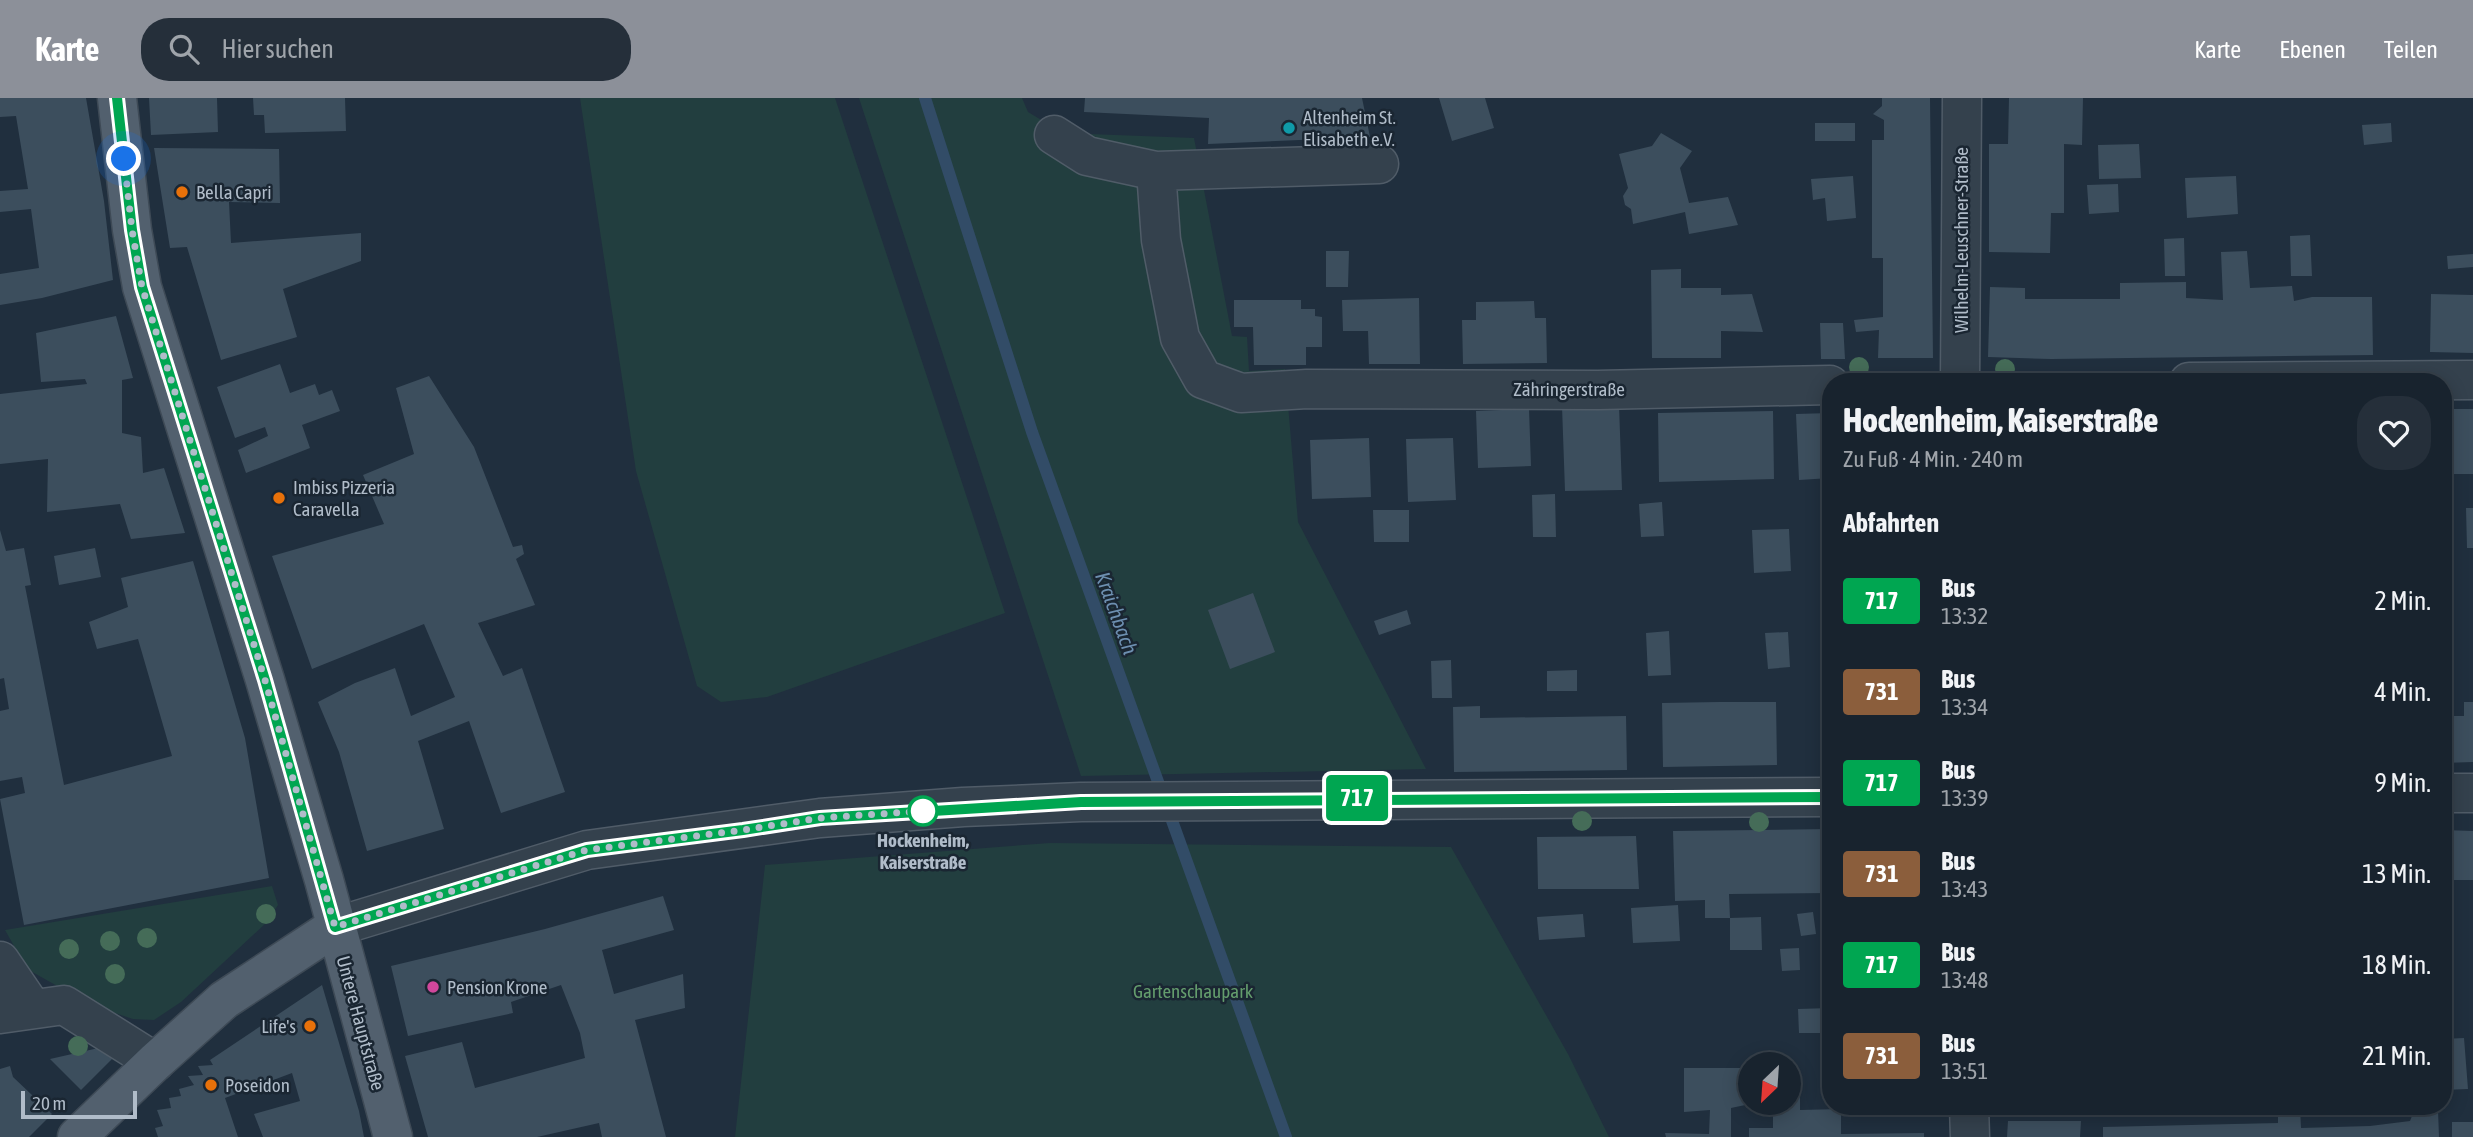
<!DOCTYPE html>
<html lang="de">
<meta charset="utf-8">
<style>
:root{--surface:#18232e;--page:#252f3a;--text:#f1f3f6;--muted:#9fa4aa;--line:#36404a;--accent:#8c9099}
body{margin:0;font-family:"Asap Condensed",sans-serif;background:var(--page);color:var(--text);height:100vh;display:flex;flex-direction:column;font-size:26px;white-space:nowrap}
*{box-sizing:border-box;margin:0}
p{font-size:23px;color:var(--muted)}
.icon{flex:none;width:38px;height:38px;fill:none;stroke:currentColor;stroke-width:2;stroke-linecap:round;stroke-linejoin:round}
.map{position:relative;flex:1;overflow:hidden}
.panel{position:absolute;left:1822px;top:275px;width:630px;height:742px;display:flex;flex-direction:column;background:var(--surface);border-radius:28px;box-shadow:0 4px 18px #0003,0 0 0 2px var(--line)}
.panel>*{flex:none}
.badge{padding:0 14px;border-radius:5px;font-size:24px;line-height:46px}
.needle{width:46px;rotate:205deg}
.fabs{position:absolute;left:1738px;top:954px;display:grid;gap:14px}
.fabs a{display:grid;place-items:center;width:63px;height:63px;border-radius:50%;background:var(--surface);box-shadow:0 4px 18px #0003,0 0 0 2px var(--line);font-size:35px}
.scale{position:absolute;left:21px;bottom:18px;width:116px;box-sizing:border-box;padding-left:7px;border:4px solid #b0bcc9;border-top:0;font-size:19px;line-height:24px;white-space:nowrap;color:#b0bcc9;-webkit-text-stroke:5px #1a2632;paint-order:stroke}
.you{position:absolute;width:35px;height:35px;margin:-18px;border:5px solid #fff;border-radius:50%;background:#1a73e8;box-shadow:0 0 0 10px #1a73e833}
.map>.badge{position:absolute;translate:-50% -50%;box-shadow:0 0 0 4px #fff}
h2{padding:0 21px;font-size:26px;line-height:63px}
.round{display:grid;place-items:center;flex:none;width:74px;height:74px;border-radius:28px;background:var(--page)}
.headline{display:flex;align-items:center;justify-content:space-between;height:119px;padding:0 21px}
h1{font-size:33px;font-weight:800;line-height:52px}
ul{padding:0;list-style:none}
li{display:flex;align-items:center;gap:21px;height:91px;padding:0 21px}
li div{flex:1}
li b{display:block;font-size:26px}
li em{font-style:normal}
li .badge{min-width:77px;font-weight:700;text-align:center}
header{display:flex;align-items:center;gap:42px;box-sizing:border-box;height:98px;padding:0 35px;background:var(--accent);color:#fff}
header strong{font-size:33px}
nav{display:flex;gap:38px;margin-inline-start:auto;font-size:24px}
.search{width:490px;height:63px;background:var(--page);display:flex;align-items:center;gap:18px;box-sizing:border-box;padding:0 24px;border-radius:28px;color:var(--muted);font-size:26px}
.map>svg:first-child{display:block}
</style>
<header>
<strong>Karte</strong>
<div class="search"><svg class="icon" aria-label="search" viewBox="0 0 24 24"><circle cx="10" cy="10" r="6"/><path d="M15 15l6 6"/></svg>Hier suchen</div>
<nav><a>Karte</a><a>Ebenen</a><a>Teilen</a></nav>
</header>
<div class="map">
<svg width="2473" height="1039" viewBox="0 0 2473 1039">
<rect width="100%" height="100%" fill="#202f3e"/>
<path fill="#223e3f" d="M580,0H835L1005,515L767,599L721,604L697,588L636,373Z
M859,0H1022L1028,14L1063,35L1194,40L1232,238L1247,239L1249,273L1285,271L1298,424L1426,671L1081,678Z
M1050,745L1451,749L1568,956L1609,1039H735L765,767Z
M272,788L278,807L266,825L181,904L154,922L133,921L91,907L27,871L5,832Z"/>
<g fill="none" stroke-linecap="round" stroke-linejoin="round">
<path stroke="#324c67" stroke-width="12" d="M925,0L1032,334L1286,1039"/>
</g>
<path fill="#3c4e5d" d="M0,0H86L104,103L113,182L42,200L0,207V176L39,170L31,111L0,114V93L28,91L16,18L0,19Z
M149,0H217L218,34L151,37Z
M253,0H345L346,33L265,35L264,17H254Z
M1085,0H1362L1370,39L1208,46L1209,20L1084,14Z
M1439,0H1485L1494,30L1452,43Z
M1882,0H1930L1933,260H1878L1879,232L1856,234L1854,222L1883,219V160H1872V42H1884V22L1873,16L1882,8Z
M2009,0H2083L2082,47L2064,46V115H2051L2050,155L1989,154V46H2008Z
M1815,25H1855V43H1815Z
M2391,25L2392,44L2364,47L2362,27Z
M1661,35L1692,53L1680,70L1689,105L1728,99L1738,127L1689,136L1685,114L1633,126L1631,111L1625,107L1623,98L1628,90L1619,56L1652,48Z
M2139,46L2141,80L2099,81L2098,47Z
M154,50L279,51L280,105L229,104L231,145L361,135V163L283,191L297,239L221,262L187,149L170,150Z
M1853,78L1856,120L1827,123L1825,100L1813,102L1811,81Z
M2236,78L2238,116L2187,120L2185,80Z
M2118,86L2119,114L2089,116L2087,87Z
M2310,137L2312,178H2291L2290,138Z
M2184,140L2185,178H2165L2164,141Z
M1326,153H1349L1348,189H1326Z
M2247,153L2250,190L2292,188L2294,203L2312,199H2372L2373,257L2051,261L1988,259L1990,189L2025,190V201H2120V185L2186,184V200L2223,202L2221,154Z
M2473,156V169L2448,171L2447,158Z
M1681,171V190H1721V197L1752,196L1763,234L1721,233V260H1652L1651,172Z
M2431,196L2473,197V255L2430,254Z
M1419,200L1420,266H1369L1368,233H1343L1342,202Z
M1234,202H1301V211H1315V218L1322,219V249H1306V267H1254L1253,229H1234Z
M1534,203L1535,220H1546L1547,265L1463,266L1462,222H1476V204Z
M116,218L133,280L122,282V335L141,339L143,375L164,370L185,435L131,441L120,406L47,414L48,361L0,366V296L87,286L85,281L41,284L36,235Z
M1820,225H1843L1845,261H1821Z
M280,266L290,295L315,286L319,297L332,292L340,313L302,327L310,350L246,375L238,352L268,338L265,329L235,340L217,289Z
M429,278L474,349L513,449L522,447L524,456L516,461L535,507L478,525L503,578L522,570L565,694L501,715L469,623L418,643L444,731L367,753L339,654L318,604L355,585L395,570L411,618L455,599L424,526L312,571L272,458L384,426L363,377L414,356L396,290Z
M1619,307L1622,392L1565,393L1562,308Z
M1529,311L1531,368L1478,370L1476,313Z
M2443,311H2473V376H2443Z
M1773,313L1774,381L1659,384L1658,315Z
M1830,315V380L1799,382L1796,316Z
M1369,340L1371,399L1312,401L1310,342Z
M1453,340L1456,402L1408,404L1406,341Z
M1555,396L1556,439H1533L1532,397Z
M1662,404L1664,438L1641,439L1639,406Z
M2466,410H2473V450H2467Z
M1373,412H1409V444H1374Z
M1789,431L1791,473L1754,475L1752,432Z
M0,432L6,453L24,450L31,487L25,488L64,687L172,658L138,541L97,551L89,524L128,509L121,480L193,463L245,640L269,780L24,827L0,701L25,695L22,679L0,683V613L9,611L4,580L0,581Z
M95,450L101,479L59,487L54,458Z
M1253,495L1275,554L1230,571L1208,512Z
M1407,512L1411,526L1379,537L1374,523Z
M1669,533L1671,577L1648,578L1646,535Z
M1788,534L1790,569L1768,571L1765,535Z
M1451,562L1452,600H1432L1431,563Z
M1577,572V593H1547V573Z
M1719,604H1776L1777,667L1663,669L1662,605Z
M2464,604H2473V664L2443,665V618H2464Z
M1480,608V620L1626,618L1627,672L1454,674L1453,609Z
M1830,731V795L1729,796L1730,820L1761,819L1762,852H1730V820H1705V802L1675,803L1673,733Z
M2443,732L2473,733V782H2452L2453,795L2443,796Z
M1636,738L1639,791H1538L1537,739Z
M663,798L674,832L602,852L614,896L683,876L685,910L635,922L666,1039H602L599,1025L537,1039H428L405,958L462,944L475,990L585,960L580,935L561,887L511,904L513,915L408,938L391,868L545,831Z
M1678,807L1680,843L1633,845L1631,810Z
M1813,814L1816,836L1801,838L1797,816Z
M1583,816L1585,839L1539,842L1537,819Z
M1799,850L1800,872L1782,873L1780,851Z
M2443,868H2454V905H2443Z
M322,887L359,1013L364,1039H263L254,1016L300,1003L292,975L225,1000L238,1039H158L155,1030L163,1028L157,1012L171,1010L169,1000L181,998L179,991L194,987L188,978L203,977L198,968L213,967L210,962Z
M1830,910V935H1799L1798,911Z
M2464,940L2468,991L2443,992V941Z
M103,949L112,961L81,992L50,961Z
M10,968L13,979L52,1016L29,1039H0V971Z
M1684,970H1750V1006L1731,1010V1039H1666L1665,1035L1709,1036L1710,1012L1684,1014Z
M1788,986H1800V1012L1841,1011V1036L1924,1035V1039H1749V1030H1773V1012H1785V1004H1788Z
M2278,1008H2300L2301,1030L2370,1028L2410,1023L2414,1013L2438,1012L2439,1039H2103V1029L2278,1025Z
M2008,1023H2081L2080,1039H2007Z
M2452,1024H2473V1039H2452Z"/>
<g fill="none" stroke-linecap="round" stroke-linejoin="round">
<defs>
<path id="minor" d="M1054,37L1087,58L1156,73
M1379,66L1156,73L1161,142L1180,240L1203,281L1241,295L1307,291L1598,292L1830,287
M1960,284L1962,0
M2189,284L2473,282
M2443,695H2473
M335,829L587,752L820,720L963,709L1081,704L1830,699
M0,863L32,910
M0,916L64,907L155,964
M1969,1008L1970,1039"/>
<path id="major" d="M117,0L132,132L142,189L265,582L324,782L393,1039
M77,1039L155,964L224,902L335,829"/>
</defs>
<use href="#minor" stroke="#505c68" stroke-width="41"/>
<use href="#major" stroke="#3e4a56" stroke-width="41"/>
<use href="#minor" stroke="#34414d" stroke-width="38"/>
<use href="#major" stroke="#52606e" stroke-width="38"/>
</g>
<g fill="#456c58">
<circle cx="1859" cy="269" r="10"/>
<circle cx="2005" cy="271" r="10"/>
<circle cx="1582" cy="723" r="10"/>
<circle cx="1759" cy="724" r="10"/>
<circle cx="266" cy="816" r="10"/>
<circle cx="147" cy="840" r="10"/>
<circle cx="110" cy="843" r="10"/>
<circle cx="69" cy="851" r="10"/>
<circle cx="115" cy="876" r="10"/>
<circle cx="78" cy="948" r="10"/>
</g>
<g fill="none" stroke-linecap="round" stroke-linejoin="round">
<defs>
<path id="line" d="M117,0L132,132L142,189L265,582L335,829L587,752L743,732L820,720L1081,704L1830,699"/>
</defs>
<use href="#line" stroke="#fff" stroke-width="16"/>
<use href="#line" stroke="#00a651" stroke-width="10"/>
<path stroke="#b0bcc9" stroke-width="7" stroke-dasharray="0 12.6" d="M124,61L132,132L142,189L265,582L335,829L587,752L743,732L820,720L923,713"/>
</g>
<circle fill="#0f9aa8" stroke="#1a2632" stroke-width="2.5" cx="1289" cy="30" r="7"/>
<g fill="#e8710a" stroke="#1a2632" stroke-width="2.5">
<circle cx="182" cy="94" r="7"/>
<circle cx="279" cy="400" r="7"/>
<circle cx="310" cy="928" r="7"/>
<circle cx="211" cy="987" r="7"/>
</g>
<circle fill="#fff" stroke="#00a651" stroke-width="3.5" cx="923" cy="713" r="14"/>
<circle fill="#d1479c" stroke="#1a2632" stroke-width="2.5" cx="433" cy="889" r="7"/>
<g text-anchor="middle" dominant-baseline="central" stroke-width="5" stroke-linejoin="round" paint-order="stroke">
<g font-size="19" fill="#b0bcc9" stroke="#1a2632" text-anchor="start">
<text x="1303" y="19">Altenheim St.<tspan x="1303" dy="22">Elisabeth e.V.</tspan></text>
<text x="196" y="94">Bella Capri</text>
<text x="293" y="389">Imbiss Pizzeria<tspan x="293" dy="22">Caravella</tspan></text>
<text x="447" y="889">Pension Krone</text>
<text x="296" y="928" text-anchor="end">Life's</text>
<text x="225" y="987">Poseidon</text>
</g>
<g font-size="19" fill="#b0bcc9" stroke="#1a2632">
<text transform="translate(1961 142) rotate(-90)">Wilhelm-Leuschner-Straße</text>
<text x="1569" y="291">Zähringerstraße</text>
<text transform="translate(361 925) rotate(75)">Untere Hauptstraße</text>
</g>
<g font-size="19" font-weight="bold" fill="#b0bcc9" stroke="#1a2632">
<text x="923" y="742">Hockenheim,<tspan x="923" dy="22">Kaiserstraße</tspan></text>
</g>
<g font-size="19" fill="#649d6d" stroke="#1a2632">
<text x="1193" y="893">Gartenschaupark</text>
</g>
<g font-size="21" font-style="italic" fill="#6d8fb0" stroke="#1a2632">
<text transform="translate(1117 515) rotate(70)">Kraichbach</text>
</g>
</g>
</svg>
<div class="fabs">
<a><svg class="needle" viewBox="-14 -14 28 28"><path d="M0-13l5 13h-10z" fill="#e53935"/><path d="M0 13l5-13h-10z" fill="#9fa4aa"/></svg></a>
</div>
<div class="scale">20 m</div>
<div class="you" style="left:124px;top:61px"></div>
<b class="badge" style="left:1357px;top:700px;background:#00a651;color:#fff">717</b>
<section class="panel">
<div class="headline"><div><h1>Hockenheim, Kaiserstraße</h1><p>Zu Fuß · 4 Min. · 240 m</p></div><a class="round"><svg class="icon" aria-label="heart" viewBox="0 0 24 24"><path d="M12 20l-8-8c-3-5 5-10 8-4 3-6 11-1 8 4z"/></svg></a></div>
<h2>Abfahrten</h2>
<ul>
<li><span class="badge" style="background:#00a651;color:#fff">717</span><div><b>Bus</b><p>13:32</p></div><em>2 Min.</em></li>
<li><span class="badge" style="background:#8b5e3c;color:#fff">731</span><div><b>Bus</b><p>13:34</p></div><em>4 Min.</em></li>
<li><span class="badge" style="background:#00a651;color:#fff">717</span><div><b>Bus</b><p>13:39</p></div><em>9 Min.</em></li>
<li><span class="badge" style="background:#8b5e3c;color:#fff">731</span><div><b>Bus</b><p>13:43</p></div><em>13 Min.</em></li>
<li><span class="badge" style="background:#00a651;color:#fff">717</span><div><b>Bus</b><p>13:48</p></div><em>18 Min.</em></li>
<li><span class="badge" style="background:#8b5e3c;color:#fff">731</span><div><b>Bus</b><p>13:51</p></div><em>21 Min.</em></li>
</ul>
</section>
</div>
